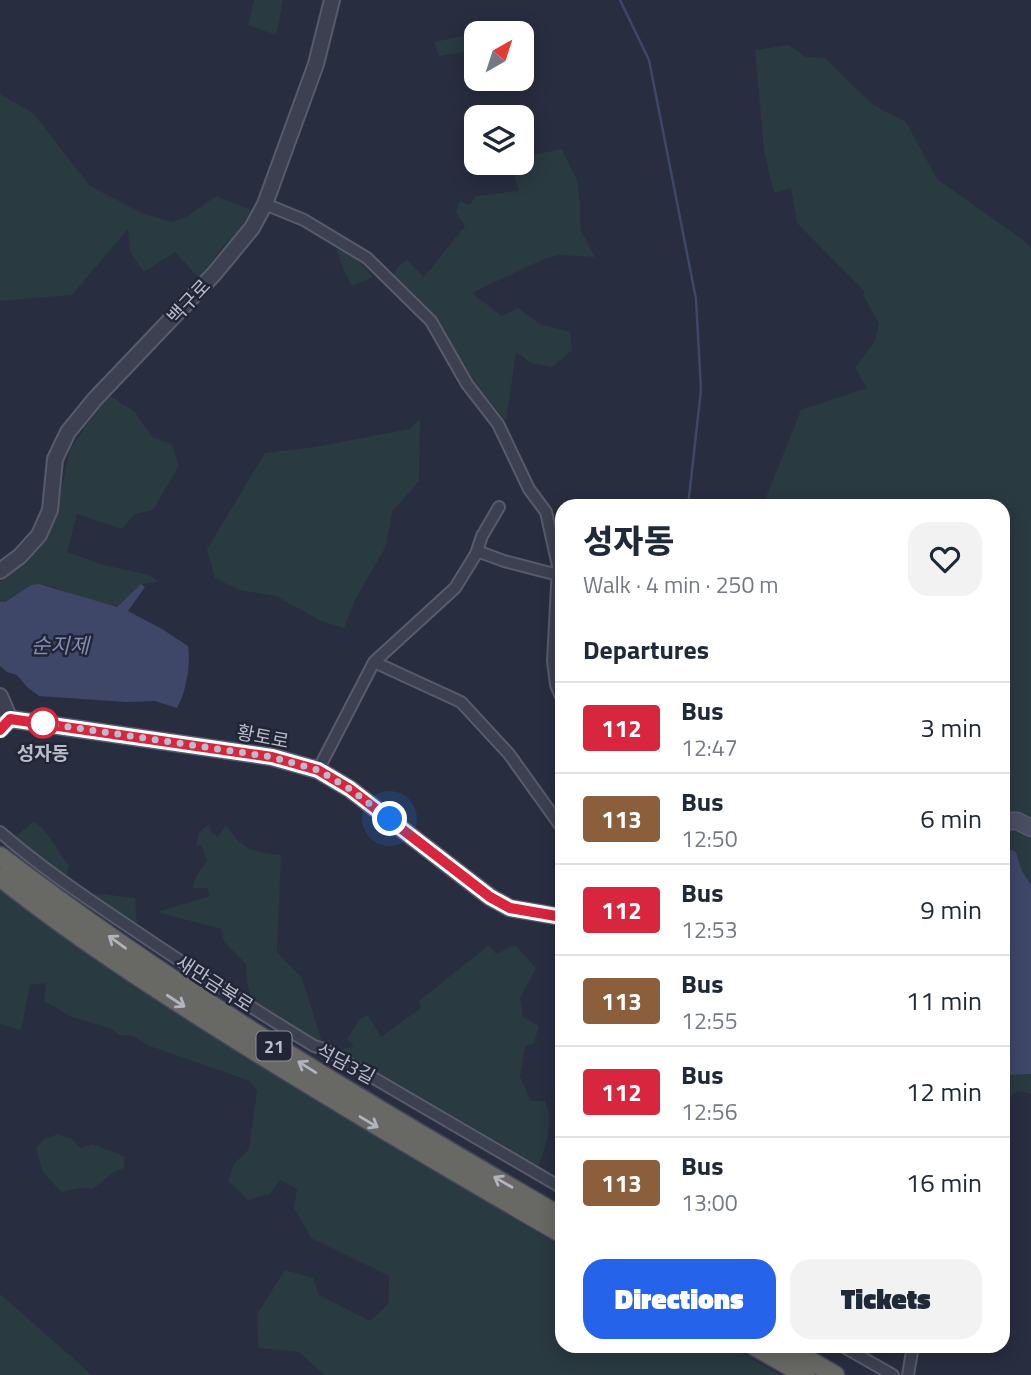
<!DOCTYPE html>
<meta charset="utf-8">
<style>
:root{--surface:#fff;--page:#f2f2f3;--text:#1f2937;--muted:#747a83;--line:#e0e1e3;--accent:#2563eb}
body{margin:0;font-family:"Titillium Web","Noto Sans KR",sans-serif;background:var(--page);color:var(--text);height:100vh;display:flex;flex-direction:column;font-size:26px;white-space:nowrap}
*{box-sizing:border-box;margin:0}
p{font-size:23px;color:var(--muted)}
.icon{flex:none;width:38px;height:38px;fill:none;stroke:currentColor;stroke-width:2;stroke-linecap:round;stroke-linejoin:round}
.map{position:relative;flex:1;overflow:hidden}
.sheet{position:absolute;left:555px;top:499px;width:455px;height:854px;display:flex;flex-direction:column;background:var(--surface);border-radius:21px;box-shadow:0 4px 18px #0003}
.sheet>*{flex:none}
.badge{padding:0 14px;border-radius:5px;font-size:24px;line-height:46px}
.needle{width:46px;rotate:39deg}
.buttons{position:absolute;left:464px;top:21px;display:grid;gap:14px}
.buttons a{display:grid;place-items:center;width:70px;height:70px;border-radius:14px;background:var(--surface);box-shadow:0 4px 18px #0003;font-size:35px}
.you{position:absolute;width:35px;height:35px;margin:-18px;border:5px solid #fff;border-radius:50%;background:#1a73e8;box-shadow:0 0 0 10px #1a73e833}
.map>.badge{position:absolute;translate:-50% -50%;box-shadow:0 0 0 4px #fff}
h2{padding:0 28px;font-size:26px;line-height:63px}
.round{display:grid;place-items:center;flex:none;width:74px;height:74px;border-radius:21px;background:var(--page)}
.overview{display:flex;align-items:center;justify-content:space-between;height:119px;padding:0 28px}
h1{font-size:33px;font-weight:800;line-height:52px}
.cta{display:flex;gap:14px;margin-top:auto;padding:14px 28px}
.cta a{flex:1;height:80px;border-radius:21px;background:var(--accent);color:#fff;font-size:28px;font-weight:800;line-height:80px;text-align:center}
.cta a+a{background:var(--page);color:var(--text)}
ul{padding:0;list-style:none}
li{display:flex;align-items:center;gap:21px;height:91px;padding:0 28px;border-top:2px solid var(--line)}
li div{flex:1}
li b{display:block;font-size:26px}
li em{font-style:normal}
li .badge{min-width:77px;font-weight:700;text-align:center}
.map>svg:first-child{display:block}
</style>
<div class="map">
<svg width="1031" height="1375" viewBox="0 0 1031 1375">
<rect width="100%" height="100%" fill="#282d40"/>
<path fill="#2a3a41" d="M254,0H283L276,35L248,25Z
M483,32L476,33V50L439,56L434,42Z
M789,45L806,57L825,58L872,104L906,122L937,179L1026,242L1031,248V832L1003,816V506H759L758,503L765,500L801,410L867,388L855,368L874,343L879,323L863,295L865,292L797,223L791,188L774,193L764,151L755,50Z
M0,94L33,113L90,186L142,213L172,222L186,217L216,196L251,210L237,235L225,244L199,278L175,252L144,272L130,252L128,229L72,295L0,301Z
M562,149L577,180L580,203V229L595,257L559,255L544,259L480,289L473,294L502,316L518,308L540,324L570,332L572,350L552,367L531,363L516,352L506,421L469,376L433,315L393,278L397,267L407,260L424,277L465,226L456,212L460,201L469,205L476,196L519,191L510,163H522V157Z
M336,248L359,261L373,277L352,286L343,269Z
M108,394L135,412L151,436L172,445L179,465L153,510L135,514L122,529L77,514L67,552L104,565L150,575L158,582L141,584L117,607L78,597L51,586L31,585L4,602L0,599V582L30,556L55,521L70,449Z
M420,419L419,481L392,512L386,546L355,600L344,628L321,621L276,596L239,590L215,578L207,549L265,453L315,447L409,429Z
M33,822C46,827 59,853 69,865L66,878L15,837Z
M210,824L211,832L218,837L225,826C233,831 234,838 241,843C252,853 267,853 281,855L277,952L302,978L322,1042C308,1040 298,1033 286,1026C255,1007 247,1002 246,964L224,942L221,929L157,912L210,896L207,888H193L195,878L207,860L201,845L196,846L199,832Z
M1012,830L1031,838V885L1022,871L1016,852L1005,864L1003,870V833Z
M0,890L88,954L243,1056L562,1247V1346H730L780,1375H324L299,1352L258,1348L257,1314L285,1270L313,1278L319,1295L370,1321L388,1304L389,1276L311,1238L294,1208L297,1189L280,1180L270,1194L248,1200L228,1181L234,1164L249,1149L257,1091L250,1081L147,1045L133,1036L119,1035L112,1029L72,1017L44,1001L46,983L30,985L21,1030L0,1024Z
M94,893L135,898L137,925L104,904Z
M489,945L496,954L515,945L536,968L520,998L523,1017L539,1026L534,1043L525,1046L520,1077L531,1101H545C554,1122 546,1144 539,1166L340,1050L354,1046L347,1039L360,1019L368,1015L381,1037L421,1008L419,1001Z
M1012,1074H1031V1094L1018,1091L1003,1101V1076Z
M58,1134L72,1139L80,1148L93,1144L125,1157L124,1168L111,1174L93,1189L80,1188L61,1192L43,1172L36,1148L44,1139Z
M0,1294L92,1375H0Z"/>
<path fill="#3f4768" d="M39,584L117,607L141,584L145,587L128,611L162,629L188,646C191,664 186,693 177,708L155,701L126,702L39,696L27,687L17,675L7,672L0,666V601L5,602L31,585Z
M1012,850L1016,852L1022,871L1031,885V1074L1003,1075V870L1005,852Z"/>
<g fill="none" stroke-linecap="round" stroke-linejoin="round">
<path stroke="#3f4768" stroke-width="2.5" d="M620,0L649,60L696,299L701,390L688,506"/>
<defs>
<path id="minor" d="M265,204L304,220L367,258L431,321L467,384L498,424L529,489L546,512L558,566L553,661L556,685L562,699
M477,551L504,561L558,575
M374,662L461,702L509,754L562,828
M318,770L374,662L455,588L476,554L482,536L499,507
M0,832C39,866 82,895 125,924C187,966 250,1007 314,1046L324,1049L562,1188
M842,1346L893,1375
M908,1375L913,1346"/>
<path id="tertiary" d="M0,571L20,556L39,535L50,510L55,459L68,432L95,399L214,274L252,228L265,204L316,64L332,0
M0,696L10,719"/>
<path id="secondary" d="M0,729L10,719L272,757L318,770L350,789L490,897L510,908L562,917
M1003,821H1017L1031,828"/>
<path id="trunk" d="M0,856C179,993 367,1104 562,1217
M0,877C74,936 153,987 232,1037C341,1105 451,1170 562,1234
M754,1346L805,1375
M785,1346L835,1375"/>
</defs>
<use href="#minor" stroke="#575b6b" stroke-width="14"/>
<use href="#tertiary" stroke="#575b6b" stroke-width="18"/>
<use href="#secondary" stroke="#575b6b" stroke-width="19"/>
<use href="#trunk" stroke="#444858" stroke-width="21"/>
<use href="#minor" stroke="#3c4050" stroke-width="10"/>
<use href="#tertiary" stroke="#3c4050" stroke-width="14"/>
<use href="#secondary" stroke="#4a4e63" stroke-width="16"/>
<use href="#trunk" stroke="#686864" stroke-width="18"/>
</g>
<defs><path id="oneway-shaft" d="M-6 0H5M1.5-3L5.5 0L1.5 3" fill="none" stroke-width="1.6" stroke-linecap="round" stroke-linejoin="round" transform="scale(1.75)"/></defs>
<g stroke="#b1b4c0">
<use href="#oneway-shaft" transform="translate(117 942) rotate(-144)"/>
<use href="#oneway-shaft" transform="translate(176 1001) rotate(33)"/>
<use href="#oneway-shaft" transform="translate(307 1067) rotate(-148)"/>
<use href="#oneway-shaft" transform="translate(369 1122) rotate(31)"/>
<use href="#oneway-shaft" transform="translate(503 1182) rotate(-150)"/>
</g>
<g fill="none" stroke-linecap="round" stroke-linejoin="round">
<defs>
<path id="line" d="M0,730L10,719L272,757L318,770L350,789L490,897L510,908L562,917"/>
</defs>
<use href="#line" stroke="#fff" stroke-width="16"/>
<use href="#line" stroke="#d7263d" stroke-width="10"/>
<path stroke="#b9bcca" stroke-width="7" stroke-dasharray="0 12.6" d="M43,723L272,757L318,770L350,789L390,819"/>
</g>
<circle fill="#fff" stroke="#d7263d" stroke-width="3.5" cx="43" cy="723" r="14"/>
<g text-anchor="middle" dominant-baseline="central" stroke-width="5" stroke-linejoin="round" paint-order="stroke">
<rect fill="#212536" stroke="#8b8f9e" stroke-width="2" x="256.5" y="1031.5" width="35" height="29" rx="5"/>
<g font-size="18" font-weight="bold" fill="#b9bcca">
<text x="274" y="1046">21</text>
</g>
<g font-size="19" fill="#b9bcca" stroke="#212536">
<text transform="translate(188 301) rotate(-47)">백구로</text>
<text transform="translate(263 736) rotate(11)">황토로</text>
<text transform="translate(215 983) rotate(33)">새만금북로</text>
<text transform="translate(346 1063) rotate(28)">석담3길</text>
</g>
<g font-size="19" font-weight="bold" fill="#b9bcca" stroke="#212536">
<text x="43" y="752">성자동</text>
</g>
<g font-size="21" font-style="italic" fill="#828cb0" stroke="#212536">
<text x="60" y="645">순지제</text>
</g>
</g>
</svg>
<div class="buttons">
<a><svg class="needle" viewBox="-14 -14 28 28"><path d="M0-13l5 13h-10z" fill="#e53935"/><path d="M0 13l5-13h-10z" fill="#747a83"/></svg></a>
<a><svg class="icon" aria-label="layers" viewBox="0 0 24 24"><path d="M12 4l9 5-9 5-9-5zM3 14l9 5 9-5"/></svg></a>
</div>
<div class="you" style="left:390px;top:819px"></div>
<section class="sheet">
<div class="overview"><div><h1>성자동</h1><p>Walk · 4 min · 250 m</p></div><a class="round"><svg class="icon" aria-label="heart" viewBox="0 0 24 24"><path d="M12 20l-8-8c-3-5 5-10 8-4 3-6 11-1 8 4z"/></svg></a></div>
<h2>Departures</h2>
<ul>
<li><span class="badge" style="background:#d7263d;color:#fff">112</span><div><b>Bus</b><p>12:47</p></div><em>3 min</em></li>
<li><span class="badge" style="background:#8b5e3c;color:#fff">113</span><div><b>Bus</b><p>12:50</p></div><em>6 min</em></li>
<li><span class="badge" style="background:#d7263d;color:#fff">112</span><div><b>Bus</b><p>12:53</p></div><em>9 min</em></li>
<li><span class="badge" style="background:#8b5e3c;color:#fff">113</span><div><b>Bus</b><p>12:55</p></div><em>11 min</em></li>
<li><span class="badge" style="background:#d7263d;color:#fff">112</span><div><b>Bus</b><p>12:56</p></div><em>12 min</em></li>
<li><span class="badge" style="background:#8b5e3c;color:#fff">113</span><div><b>Bus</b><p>13:00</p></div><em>16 min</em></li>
</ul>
<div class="cta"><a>Directions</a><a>Tickets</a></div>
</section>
</div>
